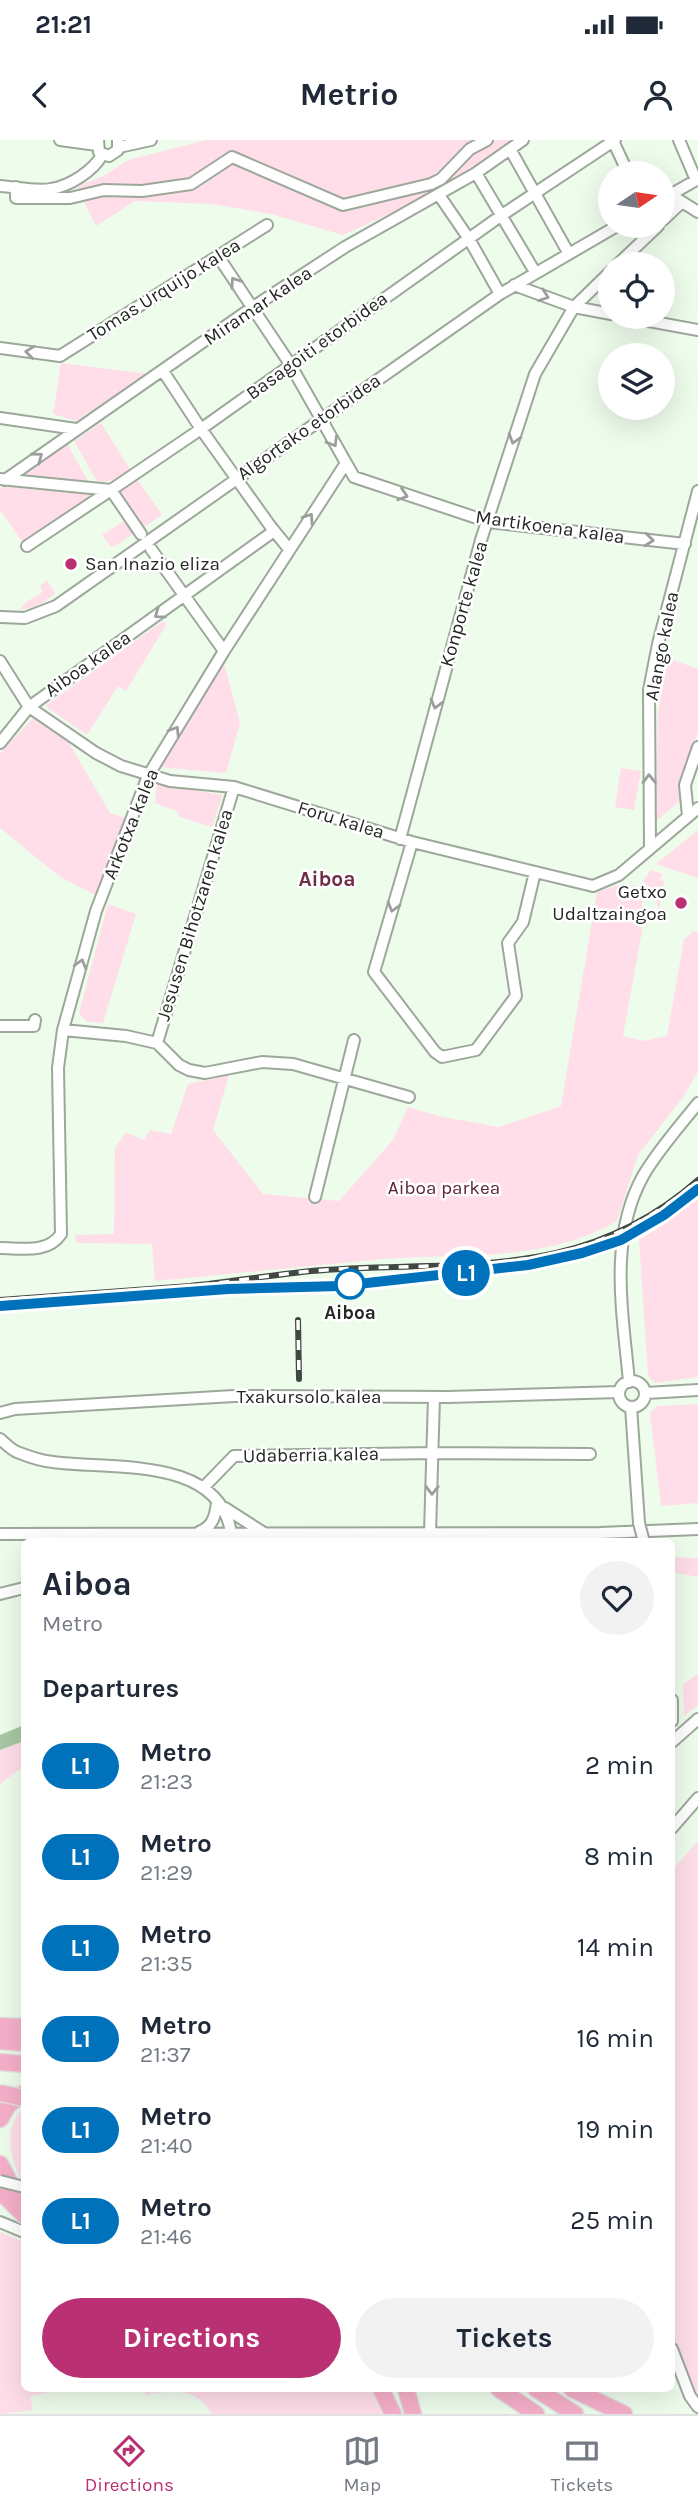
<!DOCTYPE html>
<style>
:root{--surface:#fff;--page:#f2f2f3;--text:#1f2937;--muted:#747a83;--line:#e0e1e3;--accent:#b93172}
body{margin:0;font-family:Karla,sans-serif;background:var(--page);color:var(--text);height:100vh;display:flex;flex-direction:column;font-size:26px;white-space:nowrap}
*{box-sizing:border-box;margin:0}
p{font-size:23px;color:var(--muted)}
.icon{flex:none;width:38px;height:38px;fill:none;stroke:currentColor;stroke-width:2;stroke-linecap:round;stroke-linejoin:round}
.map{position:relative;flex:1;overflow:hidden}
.panel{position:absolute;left:21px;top:1398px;width:654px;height:854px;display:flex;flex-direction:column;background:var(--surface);border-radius:10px;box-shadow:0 7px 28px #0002}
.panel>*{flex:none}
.badge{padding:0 14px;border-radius:23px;font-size:24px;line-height:46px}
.needle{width:46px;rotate:77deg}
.fabs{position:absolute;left:598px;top:21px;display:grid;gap:14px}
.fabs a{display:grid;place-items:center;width:77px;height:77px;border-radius:50%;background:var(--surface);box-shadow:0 7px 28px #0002;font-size:35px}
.map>.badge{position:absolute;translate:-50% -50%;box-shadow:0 0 0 4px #fff}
h2{padding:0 21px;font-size:26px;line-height:63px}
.round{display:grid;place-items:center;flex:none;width:74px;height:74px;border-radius:37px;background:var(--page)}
.overview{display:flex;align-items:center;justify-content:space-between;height:119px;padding:0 21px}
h1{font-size:33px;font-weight:700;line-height:52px}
.cta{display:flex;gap:14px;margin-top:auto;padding:14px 21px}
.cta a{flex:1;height:80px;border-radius:42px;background:var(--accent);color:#fff;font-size:28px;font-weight:700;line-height:80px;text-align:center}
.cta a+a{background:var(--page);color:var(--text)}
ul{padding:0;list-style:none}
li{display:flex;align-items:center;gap:21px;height:91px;padding:0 21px}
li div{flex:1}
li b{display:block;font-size:26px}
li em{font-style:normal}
li .badge{min-width:77px;font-weight:700;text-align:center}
.status{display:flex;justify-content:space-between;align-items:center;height:49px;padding:0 35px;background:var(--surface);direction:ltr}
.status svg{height:19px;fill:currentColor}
header{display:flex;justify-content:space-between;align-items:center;height:91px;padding:0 21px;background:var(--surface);font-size:32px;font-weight:700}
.menu{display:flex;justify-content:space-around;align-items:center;height:98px;border-top:2px solid var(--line);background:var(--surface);font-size:19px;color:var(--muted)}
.menu a{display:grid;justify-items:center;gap:4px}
.menu .selected{color:var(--accent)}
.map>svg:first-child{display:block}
</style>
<div class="status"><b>21:21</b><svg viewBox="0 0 49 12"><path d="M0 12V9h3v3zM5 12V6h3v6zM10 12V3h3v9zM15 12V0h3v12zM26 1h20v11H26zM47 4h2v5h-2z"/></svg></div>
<header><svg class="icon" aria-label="back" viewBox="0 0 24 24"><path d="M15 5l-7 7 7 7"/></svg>Metrio<svg class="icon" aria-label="person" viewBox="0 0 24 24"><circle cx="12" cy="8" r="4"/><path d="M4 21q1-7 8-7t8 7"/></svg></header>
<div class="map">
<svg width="698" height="2274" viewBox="0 0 698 2274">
<rect width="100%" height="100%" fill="#eefcec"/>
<path fill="#ffdee9" d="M206,0H516L432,54L343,95L271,74L212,64L135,61L96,86L77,47L105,35L128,20Z
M61,223L149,234L76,281L53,274Z
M101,283L130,329L113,340L98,343L74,301Z
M66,302L96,355L23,403L0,370V349Z
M137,339L162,375L143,388L117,352Z
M124,381L133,394L114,407L110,406L102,395Z
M47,440L55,453C45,463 36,468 20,470L26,462L43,452L40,446Z
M163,481L166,485L126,551L118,546L87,595L45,566Z
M668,518L698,529V592L685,630L680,661L656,681L658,572Z
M223,520L240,583L226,633L159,627Z
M35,576L69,603L110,673L128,679L101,758L60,737L0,688V613Z
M621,628L641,631L634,670L615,667Z
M157,644L223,655L212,687L180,677L176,671L155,663Z
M698,690V738L656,724Z
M651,730L663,734L660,740L664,741L659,770L652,751L643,741Z
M618,745H633L642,761V791L623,896L643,901L667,896L684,799L694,791L698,793V931L684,956L638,1015L617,1081C546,1123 461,1113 383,1119C307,1126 231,1134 155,1141L152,1104L76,1103L75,1095L114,1094L115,1008L126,992L144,1000L150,990L171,994L188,944L229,935L213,990L263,1054L339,1061L393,1000L408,967L443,977L499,987L561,966L597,752Z
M108,764L136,774L103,883L86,881L79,873Z
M698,1056V1237L655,1243L648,1236L639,1100L658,1088L656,1084Z
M698,1264V1363L661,1366L650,1273L657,1266Z
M672,1417L698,1418V1437L672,1432Z
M698,1533V1565L684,1576L683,1545Z
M24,1601V1626L0,1644V1610Z
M698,1701V2270L686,2246L672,2195V1730Z
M24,1967V2041L20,2039C10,2013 3,1989 24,1967Z
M0,2092L24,2102V2249H64L30,2256L33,2270L0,2274Z
M144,2249H371L382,2274H212C198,2248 171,2249 146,2255Z"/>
<path fill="#a8c7a3" d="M24,1585V1601L0,1610V1595Z"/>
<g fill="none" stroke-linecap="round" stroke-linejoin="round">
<defs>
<path id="minor" d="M60,0L97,5
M98,0L99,12L109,16L118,10V0
M679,0L696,40
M613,1L628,33
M119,7L151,0
M510,9L569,114
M476,33L535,132
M0,46C16,47 36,52 51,49C70,46 93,31 102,15
M16,47V58H70L104,50L142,51L191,44L232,17L343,65L431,44L441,39L470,9L487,0
M439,55L469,99L500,154
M671,55L698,72
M663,59L698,39
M663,80L682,62
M218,116L290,224L354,337L489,382L685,404
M618,124L658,86
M514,145L574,167L611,174
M627,177L698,190
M0,208L60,216L267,85
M163,231L201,289L271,387L289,409
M0,278L76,289
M0,339L111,350L201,289L502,75L615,0
M5,340L253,167L345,107L476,33L523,0
M27,406L111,350L141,394
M151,409L224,511
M0,477L25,478L56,466L500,154L617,86
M0,521L29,567L96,613L121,626L170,641L234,647L412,702L593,746L619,735L698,668
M0,603L29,567L274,391
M688,676L685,645L698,607
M400,699L481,400L535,234L574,167L611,131
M412,702L374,832L435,912L442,917L476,910L516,856L508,803L523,782L535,732
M650,707L649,550L658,504L698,351
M0,886H34L35,880
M63,890L126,896L157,903L179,925L189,930L205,933L262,922L293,924L409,957
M157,903L234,647
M315,1057L354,900
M0,1108C21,1108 48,1114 61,1094L58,928L63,890L96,771L148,636L224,511L346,323
M619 1254a13 13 0 1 1 26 0a13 13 0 1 1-26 0Z
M629,1242C623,1174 608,1099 643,1036C658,1010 679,987 698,963
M646,1253L698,1250
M631,1267L639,1383
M0,1273L15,1269L234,1256L448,1257L619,1252
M0,1299C5,1303 10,1309 17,1312C27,1316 41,1321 53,1322C109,1330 220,1315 231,1393
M203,1348L234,1316L433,1313L590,1314
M225,1368L264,1393
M199,1392C213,1386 215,1377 217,1363
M430,1393L434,1257
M0,1394L600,1393L698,1389
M0,1454L24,1448
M672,1560V1581
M672,1602L698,1579
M672,1688L698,1658
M0,2082L24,2092
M672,2209L690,2256L698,2267"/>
<path id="highway" d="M0,1886L24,1887
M0,1901L24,1903
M0,1922L24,1924
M0,1979L8,1965L24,1953
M0,2024L13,2049L24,2061
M0,2051L24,2075
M381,2249L393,2274
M406,2249L413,2274
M499,2249L536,2274
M536,2249L575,2274
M572,2249L624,2274"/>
</defs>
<use href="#minor" stroke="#9ca99a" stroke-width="14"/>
<use href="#highway" stroke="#e0e1e0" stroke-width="19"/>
<use href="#minor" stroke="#fff" stroke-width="10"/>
<use href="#highway" stroke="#f6afc9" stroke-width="16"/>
<defs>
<path id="rail" d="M242,1148L340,1145L441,1135
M0,1160C63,1155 127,1151 190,1146C231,1142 271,1135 311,1131C455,1119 579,1145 698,1040
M298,1180L299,1239"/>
</defs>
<use href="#rail" stroke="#414741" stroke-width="6"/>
<use href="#rail" stroke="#fff" stroke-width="3.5" stroke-dasharray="10" stroke-linecap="butt"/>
<defs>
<path id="minor-bridge" d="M639,1383L644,1402
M0,2041L24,2047"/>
<path id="highway-bridge" d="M0,1953L24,1958"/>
</defs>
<use href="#minor-bridge" stroke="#9ca99a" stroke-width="14" stroke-linecap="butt"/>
<use href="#highway-bridge" stroke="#e0e1e0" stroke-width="19" stroke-linecap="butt"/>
<use href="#minor-bridge" stroke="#fff" stroke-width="10"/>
<use href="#highway-bridge" stroke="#f6afc9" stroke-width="16"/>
</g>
<defs><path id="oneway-chevron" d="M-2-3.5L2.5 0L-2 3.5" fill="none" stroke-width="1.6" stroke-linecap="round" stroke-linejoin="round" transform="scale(1.75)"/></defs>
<g stroke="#9c9e9c">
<use href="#oneway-chevron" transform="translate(235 142) rotate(-124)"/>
<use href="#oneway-chevron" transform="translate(544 156) rotate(20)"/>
<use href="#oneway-chevron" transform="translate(30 212) rotate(-173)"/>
<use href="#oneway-chevron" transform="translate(514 299) rotate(107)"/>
<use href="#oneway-chevron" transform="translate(333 302) rotate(59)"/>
<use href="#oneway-chevron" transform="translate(38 317) rotate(-36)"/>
<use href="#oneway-chevron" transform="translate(403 355) rotate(18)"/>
<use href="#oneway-chevron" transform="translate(309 378) rotate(-56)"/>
<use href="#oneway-chevron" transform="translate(649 400) rotate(6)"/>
<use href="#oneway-chevron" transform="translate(159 474) rotate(144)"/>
<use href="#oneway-chevron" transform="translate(436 564) rotate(105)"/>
<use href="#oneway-chevron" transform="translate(175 591) rotate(-58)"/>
<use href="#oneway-chevron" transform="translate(649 639) rotate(-91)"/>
<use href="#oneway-chevron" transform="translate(393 767) rotate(106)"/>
<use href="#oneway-chevron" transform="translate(81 824) rotate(-74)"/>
<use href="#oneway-chevron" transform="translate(432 1350) rotate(91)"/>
</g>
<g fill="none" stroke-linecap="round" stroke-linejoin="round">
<defs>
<path id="line" d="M0,1166L228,1149L340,1146L528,1125L582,1113L621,1100L664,1075L698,1049"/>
</defs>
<use href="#line" stroke="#fff" stroke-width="16"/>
<use href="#line" stroke="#0072bc" stroke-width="10"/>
</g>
<g fill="#b93172" stroke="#fff" stroke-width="2.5">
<circle cx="71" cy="424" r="7"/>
<circle cx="681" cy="763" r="7"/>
</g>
<circle fill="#fff" stroke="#0072bc" stroke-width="3.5" cx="350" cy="1144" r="14"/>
<g text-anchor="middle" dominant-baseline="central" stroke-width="5" stroke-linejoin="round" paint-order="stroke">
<g font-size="19" fill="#232823" stroke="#fff">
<text transform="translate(164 150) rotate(-32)">Tomas Urquijo kalea</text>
<text transform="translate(258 166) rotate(-34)">Miramar kalea</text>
<text transform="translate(317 206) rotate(-36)">Basagoiti etorbidea</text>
<text transform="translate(309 287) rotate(-35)">Algortako etorbidea</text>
<text transform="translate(550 387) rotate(8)">Martikoena kalea</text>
<text transform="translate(464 464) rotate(-74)">Konporte kalea</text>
<text transform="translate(662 506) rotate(-79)">Alango kalea</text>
<text transform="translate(88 524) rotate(-35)">Aiboa kalea</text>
<text transform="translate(341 680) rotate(17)">Foru kalea</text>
<text transform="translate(131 684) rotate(-68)">Arkotxa kalea</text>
<text transform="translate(195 775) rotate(-73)">Jesusen Bihotzaren kalea</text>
<text x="309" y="1257">Txakursolo kalea</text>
<text transform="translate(311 1315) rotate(-1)">Udaberria kalea</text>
</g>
<g font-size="19" fill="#232823" stroke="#fff" text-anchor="start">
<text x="85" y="424">San Inazio eliza</text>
<text x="667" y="752" text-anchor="end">Getxo<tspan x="667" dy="22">Udaltzaingoa</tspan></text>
</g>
<g font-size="19" fill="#5e253d" stroke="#fff">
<text x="444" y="1048">Aiboa parkea</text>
</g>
<g font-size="19" font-weight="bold" fill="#232823" stroke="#fff">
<text x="350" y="1173">Aiboa</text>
</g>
<g font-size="21" font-weight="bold" fill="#6f2d49" stroke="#fff">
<text x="327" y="739">Aiboa</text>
</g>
</g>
</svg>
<div class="fabs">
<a><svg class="needle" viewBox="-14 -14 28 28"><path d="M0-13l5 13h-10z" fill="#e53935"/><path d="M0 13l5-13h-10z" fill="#747a83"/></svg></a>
<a><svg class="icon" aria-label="locate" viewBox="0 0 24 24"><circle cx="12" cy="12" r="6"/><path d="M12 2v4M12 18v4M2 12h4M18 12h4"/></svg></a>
<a><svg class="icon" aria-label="layers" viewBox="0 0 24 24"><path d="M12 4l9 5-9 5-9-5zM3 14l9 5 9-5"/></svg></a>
</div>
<b class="badge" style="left:466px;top:1133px;background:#0072bc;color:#fff">L1</b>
<section class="panel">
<div class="overview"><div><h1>Aiboa</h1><p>Metro</p></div><a class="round"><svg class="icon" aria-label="heart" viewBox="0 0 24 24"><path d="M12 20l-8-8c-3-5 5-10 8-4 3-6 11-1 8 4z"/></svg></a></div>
<h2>Departures</h2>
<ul>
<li><span class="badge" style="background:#0072bc;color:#fff">L1</span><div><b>Metro</b><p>21:23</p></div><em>2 min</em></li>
<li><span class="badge" style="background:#0072bc;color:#fff">L1</span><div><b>Metro</b><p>21:29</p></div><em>8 min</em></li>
<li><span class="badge" style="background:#0072bc;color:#fff">L1</span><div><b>Metro</b><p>21:35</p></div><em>14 min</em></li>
<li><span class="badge" style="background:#0072bc;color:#fff">L1</span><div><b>Metro</b><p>21:37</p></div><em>16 min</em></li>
<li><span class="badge" style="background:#0072bc;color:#fff">L1</span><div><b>Metro</b><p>21:40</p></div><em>19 min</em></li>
<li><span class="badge" style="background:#0072bc;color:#fff">L1</span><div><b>Metro</b><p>21:46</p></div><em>25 min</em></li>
</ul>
<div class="cta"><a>Directions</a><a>Tickets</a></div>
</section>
</div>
<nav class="menu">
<a class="selected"><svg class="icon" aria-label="directions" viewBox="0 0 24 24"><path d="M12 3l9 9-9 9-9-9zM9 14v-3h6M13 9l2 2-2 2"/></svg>Directions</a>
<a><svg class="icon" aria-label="map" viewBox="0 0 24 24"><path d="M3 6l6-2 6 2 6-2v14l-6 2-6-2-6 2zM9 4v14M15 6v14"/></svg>Map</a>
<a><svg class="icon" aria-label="tickets" viewBox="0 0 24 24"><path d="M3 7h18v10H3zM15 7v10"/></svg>Tickets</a>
</nav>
